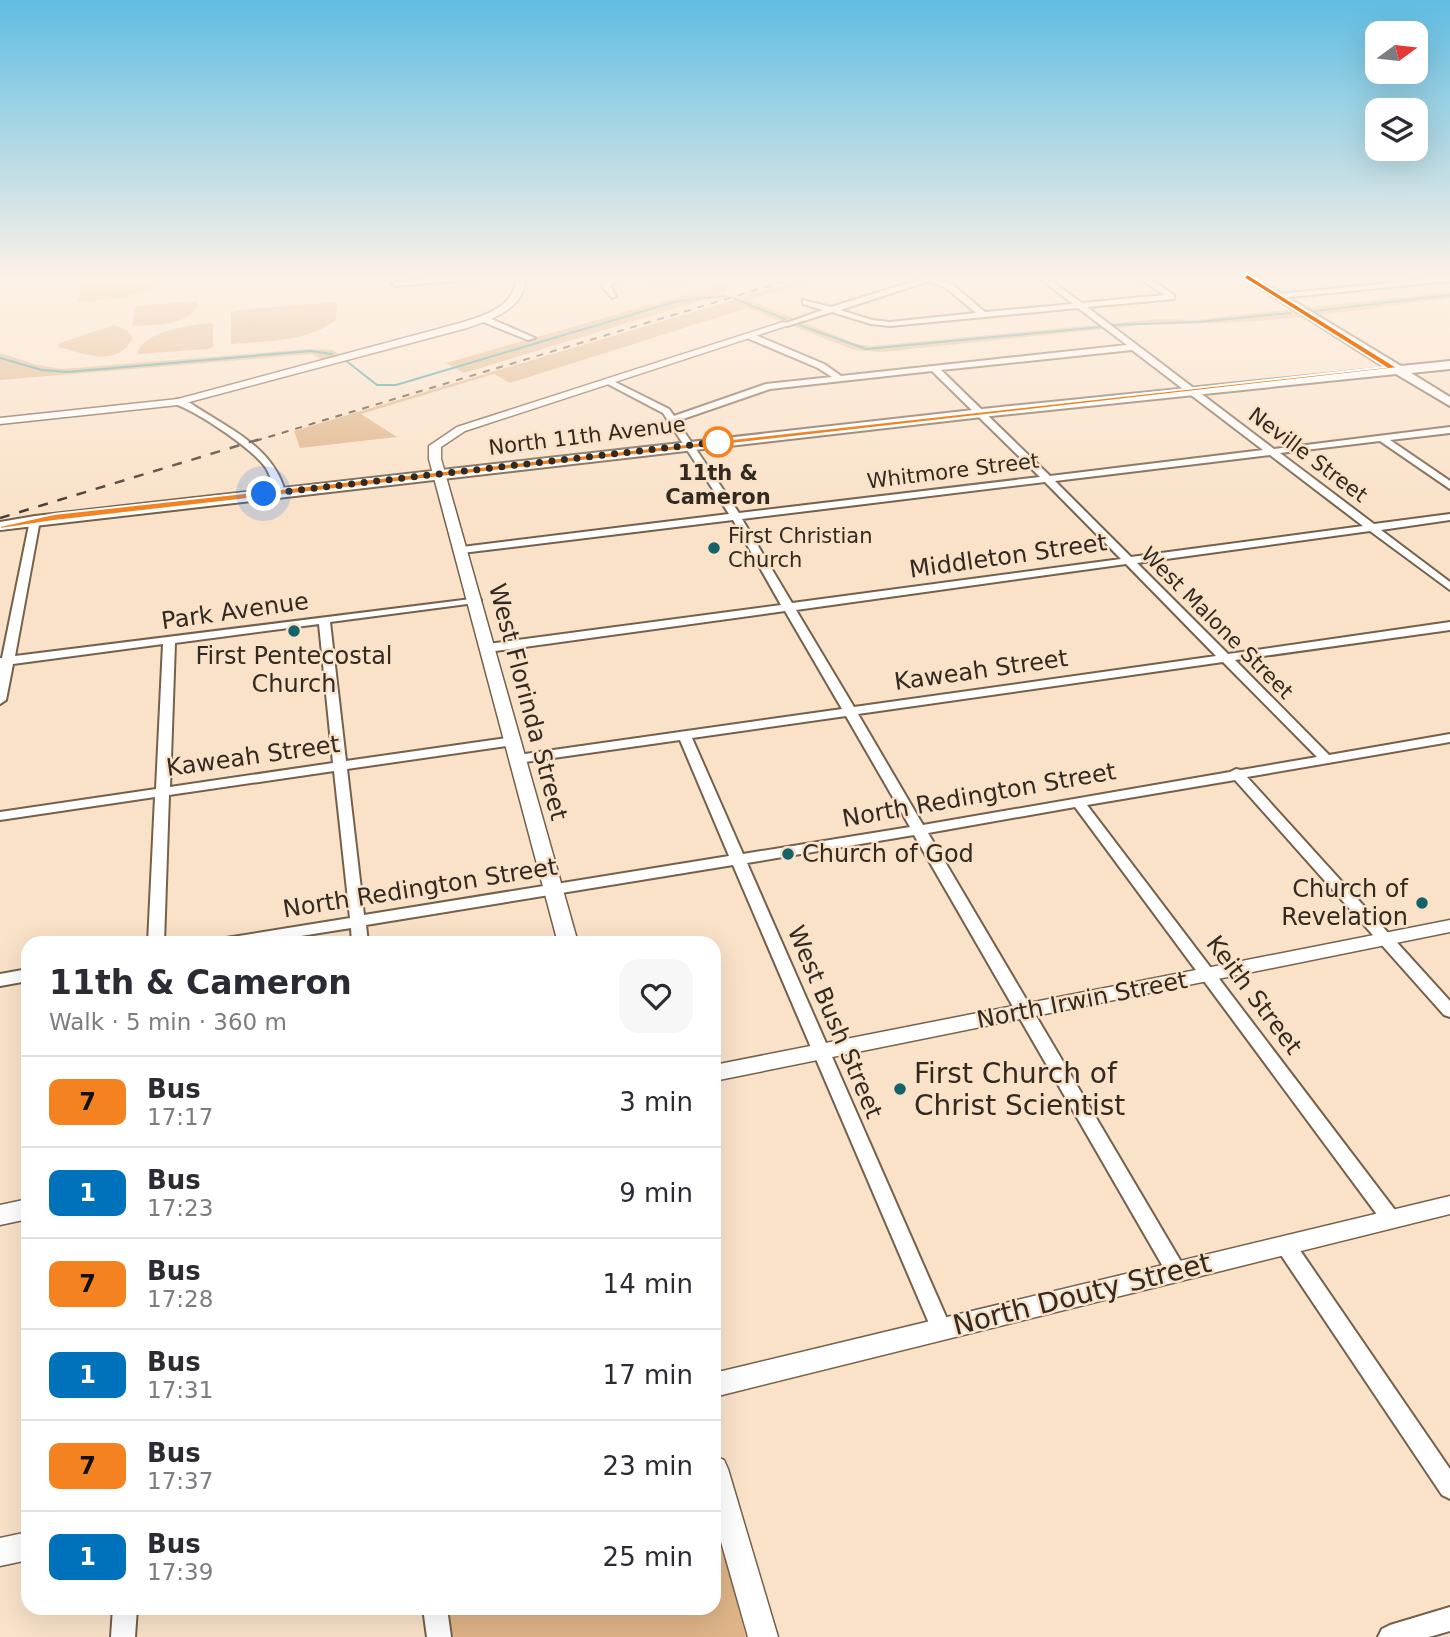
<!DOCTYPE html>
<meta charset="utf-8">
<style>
:root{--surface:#fff;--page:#f7f7f7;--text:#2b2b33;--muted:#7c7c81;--line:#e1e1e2}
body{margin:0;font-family:"DejaVu Sans",sans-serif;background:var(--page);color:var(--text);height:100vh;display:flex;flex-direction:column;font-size:26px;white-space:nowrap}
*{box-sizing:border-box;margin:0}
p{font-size:23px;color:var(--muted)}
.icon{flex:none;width:38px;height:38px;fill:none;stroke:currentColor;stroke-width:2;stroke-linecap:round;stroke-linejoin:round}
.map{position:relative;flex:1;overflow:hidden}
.panel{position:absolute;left:21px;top:936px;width:700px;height:679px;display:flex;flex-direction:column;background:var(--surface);border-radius:21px;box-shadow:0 7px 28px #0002}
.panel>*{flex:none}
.badge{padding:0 14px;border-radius:10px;font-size:24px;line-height:46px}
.needle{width:46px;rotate:75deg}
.buttons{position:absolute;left:1365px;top:21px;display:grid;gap:14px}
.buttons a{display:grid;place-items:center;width:63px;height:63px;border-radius:14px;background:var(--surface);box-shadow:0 7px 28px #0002;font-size:35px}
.you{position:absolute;width:35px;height:35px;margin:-18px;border:5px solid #fff;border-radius:50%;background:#1a73e8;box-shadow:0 0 0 10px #1a73e833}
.map>.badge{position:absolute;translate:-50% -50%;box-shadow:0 0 0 4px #fff}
.round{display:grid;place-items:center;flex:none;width:74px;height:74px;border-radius:21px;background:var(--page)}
.headline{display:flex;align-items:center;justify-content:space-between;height:119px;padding:0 28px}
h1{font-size:33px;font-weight:600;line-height:52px}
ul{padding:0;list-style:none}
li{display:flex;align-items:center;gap:21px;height:91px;padding:0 28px;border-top:2px solid var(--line)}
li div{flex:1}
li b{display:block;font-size:26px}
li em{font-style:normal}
li .badge{min-width:77px;font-weight:700;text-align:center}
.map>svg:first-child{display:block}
</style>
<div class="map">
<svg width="1450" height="1637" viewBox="0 0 1450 1637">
<rect width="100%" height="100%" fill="#fae2c9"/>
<path fill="#dfb488" d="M82,277H168C146,298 107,300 78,302Z
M810,277H823L750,300L856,344L872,346L1160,319L1195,320L1450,292V298C1355,310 1257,327 1161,323L882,352L854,350L747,308L510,383L494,374L361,414L397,437L300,448L294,431Z
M723,284L732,288L703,300L464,373L446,363Z
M198,301C196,326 151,325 132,326L135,308L138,306Z
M337,302L336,320C308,342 265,341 231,344V313L238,310Z
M213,323V347L209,349L138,354C139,332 194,324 213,323Z
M114,325L127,330L133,338C117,369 84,353 58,347L60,343Z
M308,349L332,350L345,358L328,363L312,354L0,380V353L37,365L63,369Z
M714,1510L746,1637H439L435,1608H714Z"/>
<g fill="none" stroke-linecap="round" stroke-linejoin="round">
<path stroke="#339aa1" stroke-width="2" d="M733,298L785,319
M1315,311L1450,295
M799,325L866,349L1101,327
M1113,325L1198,322L1291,313
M0,358L42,370L67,372L310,351L332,354
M345,360L377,385H396L678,301L725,296"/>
<defs>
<path id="minor" d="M455,277H482L478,279L396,286L392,284L396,282Z
M613,277H621L610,286L616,296L612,298L602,286Z
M641,277H691L687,279H645Z
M928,277H939L936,279L952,284L985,312L1073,304L1038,277H1046L1082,303L1164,295L1138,277H1147L1174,295V299L1087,307L1274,449L1450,427V433L1390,440L1450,481V489L1380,441L1280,453L1374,524L1450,514V520L1381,530L1450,582V590L1370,531L1137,563L1228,654L1450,622V630L1235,660L1329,755L1450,734V742L1247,777L1450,1001V1017L1444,1015L1235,780L1087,805L1398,1214L1400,1219L1398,1224L1391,1227L1384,1224L1075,807L928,833L1183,1265L1186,1271L1183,1277L1176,1279L1169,1277L914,835L747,863L951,1328L948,1334L941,1337L934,1334L931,1328L733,865L366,925L368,943H352L351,928L257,943H218L221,939L226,938L350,918L334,771L169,795L164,943H148L155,797L0,820V812L156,789L163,644L13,664L6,700L0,704V658H2L30,520L35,517L40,520L15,656L479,598L481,600L475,603L330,622L346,761L513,737L520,741L513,745L347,769L364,915L729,856L680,740L518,763L511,759L518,755L842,709L785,611L488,652L482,648L488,644L781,605L733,520L462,553L457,550L462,547L729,514L663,413L604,382L611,380L669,409L674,416L766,384L832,377L818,368L747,338V334H753L824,364L841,376L1127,345L1078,308L890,326L871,324L832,312L787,326L783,324L823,310L803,304V300L831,307ZM929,281L946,288L976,313L890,322L872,320L840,310ZM1132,350L1263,450L1050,476L941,370ZM932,371L1040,477L739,513L677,421L770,389ZM1270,455L1363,526L1131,557L1055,481ZM1045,482L1121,559L792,603L742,519ZM1126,564L1216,656L854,707L796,610ZM319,624L333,763L170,787L175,643ZM1223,662L1317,757L1241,770L1236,769L1230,772L923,825L858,714ZM846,716L910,827L743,854L692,738Z
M1450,277V281L1279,298L1275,296L1279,294Z
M481,317H487L535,338L528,340L481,321Z
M178,399L190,403C227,428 273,446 285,492L284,494H276C273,485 271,477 266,468C252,448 198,412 175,404V400Z
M28,969V981L0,986V974Z
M1286,1238L1293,1240L1450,1469V1499L1442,1495L1279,1252L1276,1246L1279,1240Z
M1450,1607V1631L1429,1637H1378L1382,1629L1390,1625Z
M113,1608H137L135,1637H111Z
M423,1608H447L451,1637H427Z"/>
<path id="tertiary" d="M517,277H526C525,309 493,319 467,328L178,405L0,424V418L178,399L460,323C486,315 514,307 517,277Z
M783,322L792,324L465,431L441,447V459L578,943H558L429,459V446L457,427Z
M1450,920V932L714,1081V1065Z
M1450,1196V1214L714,1397V1373Z
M28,1199V1219L0,1225V1205Z
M714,1456L724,1460L728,1469L778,1637H748L714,1517Z
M28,1532V1560L0,1566V1538Z"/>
<path id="secondary" d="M1242,277H1254L1401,366L1450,361V369L1411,373L1450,397V406L1396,374L982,417L0,530V522L35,516L982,409L1386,368Z"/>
</defs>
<use href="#minor" stroke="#75604b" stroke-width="4"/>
<use href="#tertiary" stroke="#75604b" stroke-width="3"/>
<use href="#secondary" stroke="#75604b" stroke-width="4"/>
<use href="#minor" fill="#fff" fill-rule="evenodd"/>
<use href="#tertiary" fill="#fff" fill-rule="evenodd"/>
<use href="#secondary" fill="#fff" fill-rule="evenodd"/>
<path stroke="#483d32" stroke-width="2" stroke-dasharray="7 7" stroke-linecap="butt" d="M255,441L799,277"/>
<path stroke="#483d32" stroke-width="2.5" stroke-dasharray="10 10" stroke-linecap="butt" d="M0,518L260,439"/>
</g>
<linearGradient id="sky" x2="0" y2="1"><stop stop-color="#5fbde2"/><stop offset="0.55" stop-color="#fdf2e7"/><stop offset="1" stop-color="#fdf2e7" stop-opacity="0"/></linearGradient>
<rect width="1450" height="506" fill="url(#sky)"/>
<path fill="#f58220" stroke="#fff" stroke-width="2" d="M1247,274L1398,368L54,521L0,529V526L54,514L1385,367L1244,278Z"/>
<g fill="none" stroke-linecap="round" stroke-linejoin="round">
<path stroke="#322920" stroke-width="7" stroke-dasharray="0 12.6" d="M264,494L718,442"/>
</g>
<circle fill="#fff" stroke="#f58220" stroke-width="3.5" cx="718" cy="442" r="14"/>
<g fill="#14636a" stroke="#fae2c9" stroke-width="2.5">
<circle cx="714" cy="548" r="7"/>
<circle cx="294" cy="631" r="7"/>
<circle cx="788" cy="854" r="7"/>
<circle cx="1422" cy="903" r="7"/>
<circle cx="900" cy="1089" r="7"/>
</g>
<g text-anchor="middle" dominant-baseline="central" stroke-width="5" stroke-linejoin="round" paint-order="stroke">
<g font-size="21" fill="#322920" stroke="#fae2c9">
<text transform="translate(587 436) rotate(-7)">North 11th Avenue</text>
<text transform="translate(1308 455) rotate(37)">Neville Street</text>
<text transform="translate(953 471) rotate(-7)">Whitmore Street</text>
<text transform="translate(1217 623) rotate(45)">West Malone Street</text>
</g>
<g font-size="21" font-weight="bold" fill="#322920" stroke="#fae2c9">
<text x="718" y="473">11th &amp;<tspan x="718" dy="24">Cameron</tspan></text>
</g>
<g font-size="21" fill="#322920" stroke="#fae2c9" text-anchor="start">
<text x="728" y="536">First Christian<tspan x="728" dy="24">Church</tspan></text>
</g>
<g font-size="24" fill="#322920" stroke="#fae2c9">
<text transform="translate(1008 556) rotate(-8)">Middleton Street</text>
<text transform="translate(235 611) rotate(-8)">Park Avenue</text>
<text transform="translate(981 670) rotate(-8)">Kaweah Street</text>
<text transform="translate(528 702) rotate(75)">West Florinda Street</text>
<text transform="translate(253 756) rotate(-8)">Kaweah Street</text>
<text transform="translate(979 795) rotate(-10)">North Redington Street</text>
<text transform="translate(420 888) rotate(-9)">North Redington Street</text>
<text transform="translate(1254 995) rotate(53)">Keith Street</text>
<text transform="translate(1082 1000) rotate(-11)">North Irwin Street</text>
<text transform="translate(835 1022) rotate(67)">West Bush Street</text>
</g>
<g font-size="24" fill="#322920" stroke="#fae2c9">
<text x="294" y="656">First Pentecostal<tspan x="294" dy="28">Church</tspan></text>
<text x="802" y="854" text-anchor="start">Church of God</text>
<text x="1408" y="889" text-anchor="end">Church of<tspan x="1408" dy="28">Revelation</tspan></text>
</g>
<g font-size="28" fill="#322920" stroke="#fae2c9" text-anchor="start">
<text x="914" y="1073">First Church of<tspan x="914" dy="32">Christ Scientist</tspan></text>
</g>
<g font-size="28" fill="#322920" stroke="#fae2c9">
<text transform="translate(1082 1294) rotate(-14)">North Douty Street</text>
</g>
</g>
</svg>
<div class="buttons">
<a><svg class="needle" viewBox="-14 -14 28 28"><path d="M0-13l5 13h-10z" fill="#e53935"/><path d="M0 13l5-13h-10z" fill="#7c7c81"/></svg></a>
<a><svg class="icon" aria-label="layers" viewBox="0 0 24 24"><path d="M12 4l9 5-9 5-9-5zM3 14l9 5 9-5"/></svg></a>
</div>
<div class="you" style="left:264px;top:494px"></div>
<section class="panel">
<div class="headline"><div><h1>11th &amp; Cameron</h1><p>Walk · 5 min · 360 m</p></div><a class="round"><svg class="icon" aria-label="heart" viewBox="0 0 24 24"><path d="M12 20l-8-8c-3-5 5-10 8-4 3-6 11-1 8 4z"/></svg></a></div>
<ul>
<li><span class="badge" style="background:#f58220;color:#111">7</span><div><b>Bus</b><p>17:17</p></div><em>3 min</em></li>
<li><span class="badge" style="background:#0072bc;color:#fff">1</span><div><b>Bus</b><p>17:23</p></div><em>9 min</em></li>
<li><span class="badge" style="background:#f58220;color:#111">7</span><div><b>Bus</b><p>17:28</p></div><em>14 min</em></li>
<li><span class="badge" style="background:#0072bc;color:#fff">1</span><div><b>Bus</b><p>17:31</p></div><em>17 min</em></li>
<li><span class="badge" style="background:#f58220;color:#111">7</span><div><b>Bus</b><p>17:37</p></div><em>23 min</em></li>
<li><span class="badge" style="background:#0072bc;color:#fff">1</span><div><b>Bus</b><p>17:39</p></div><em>25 min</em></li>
</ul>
</section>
</div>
